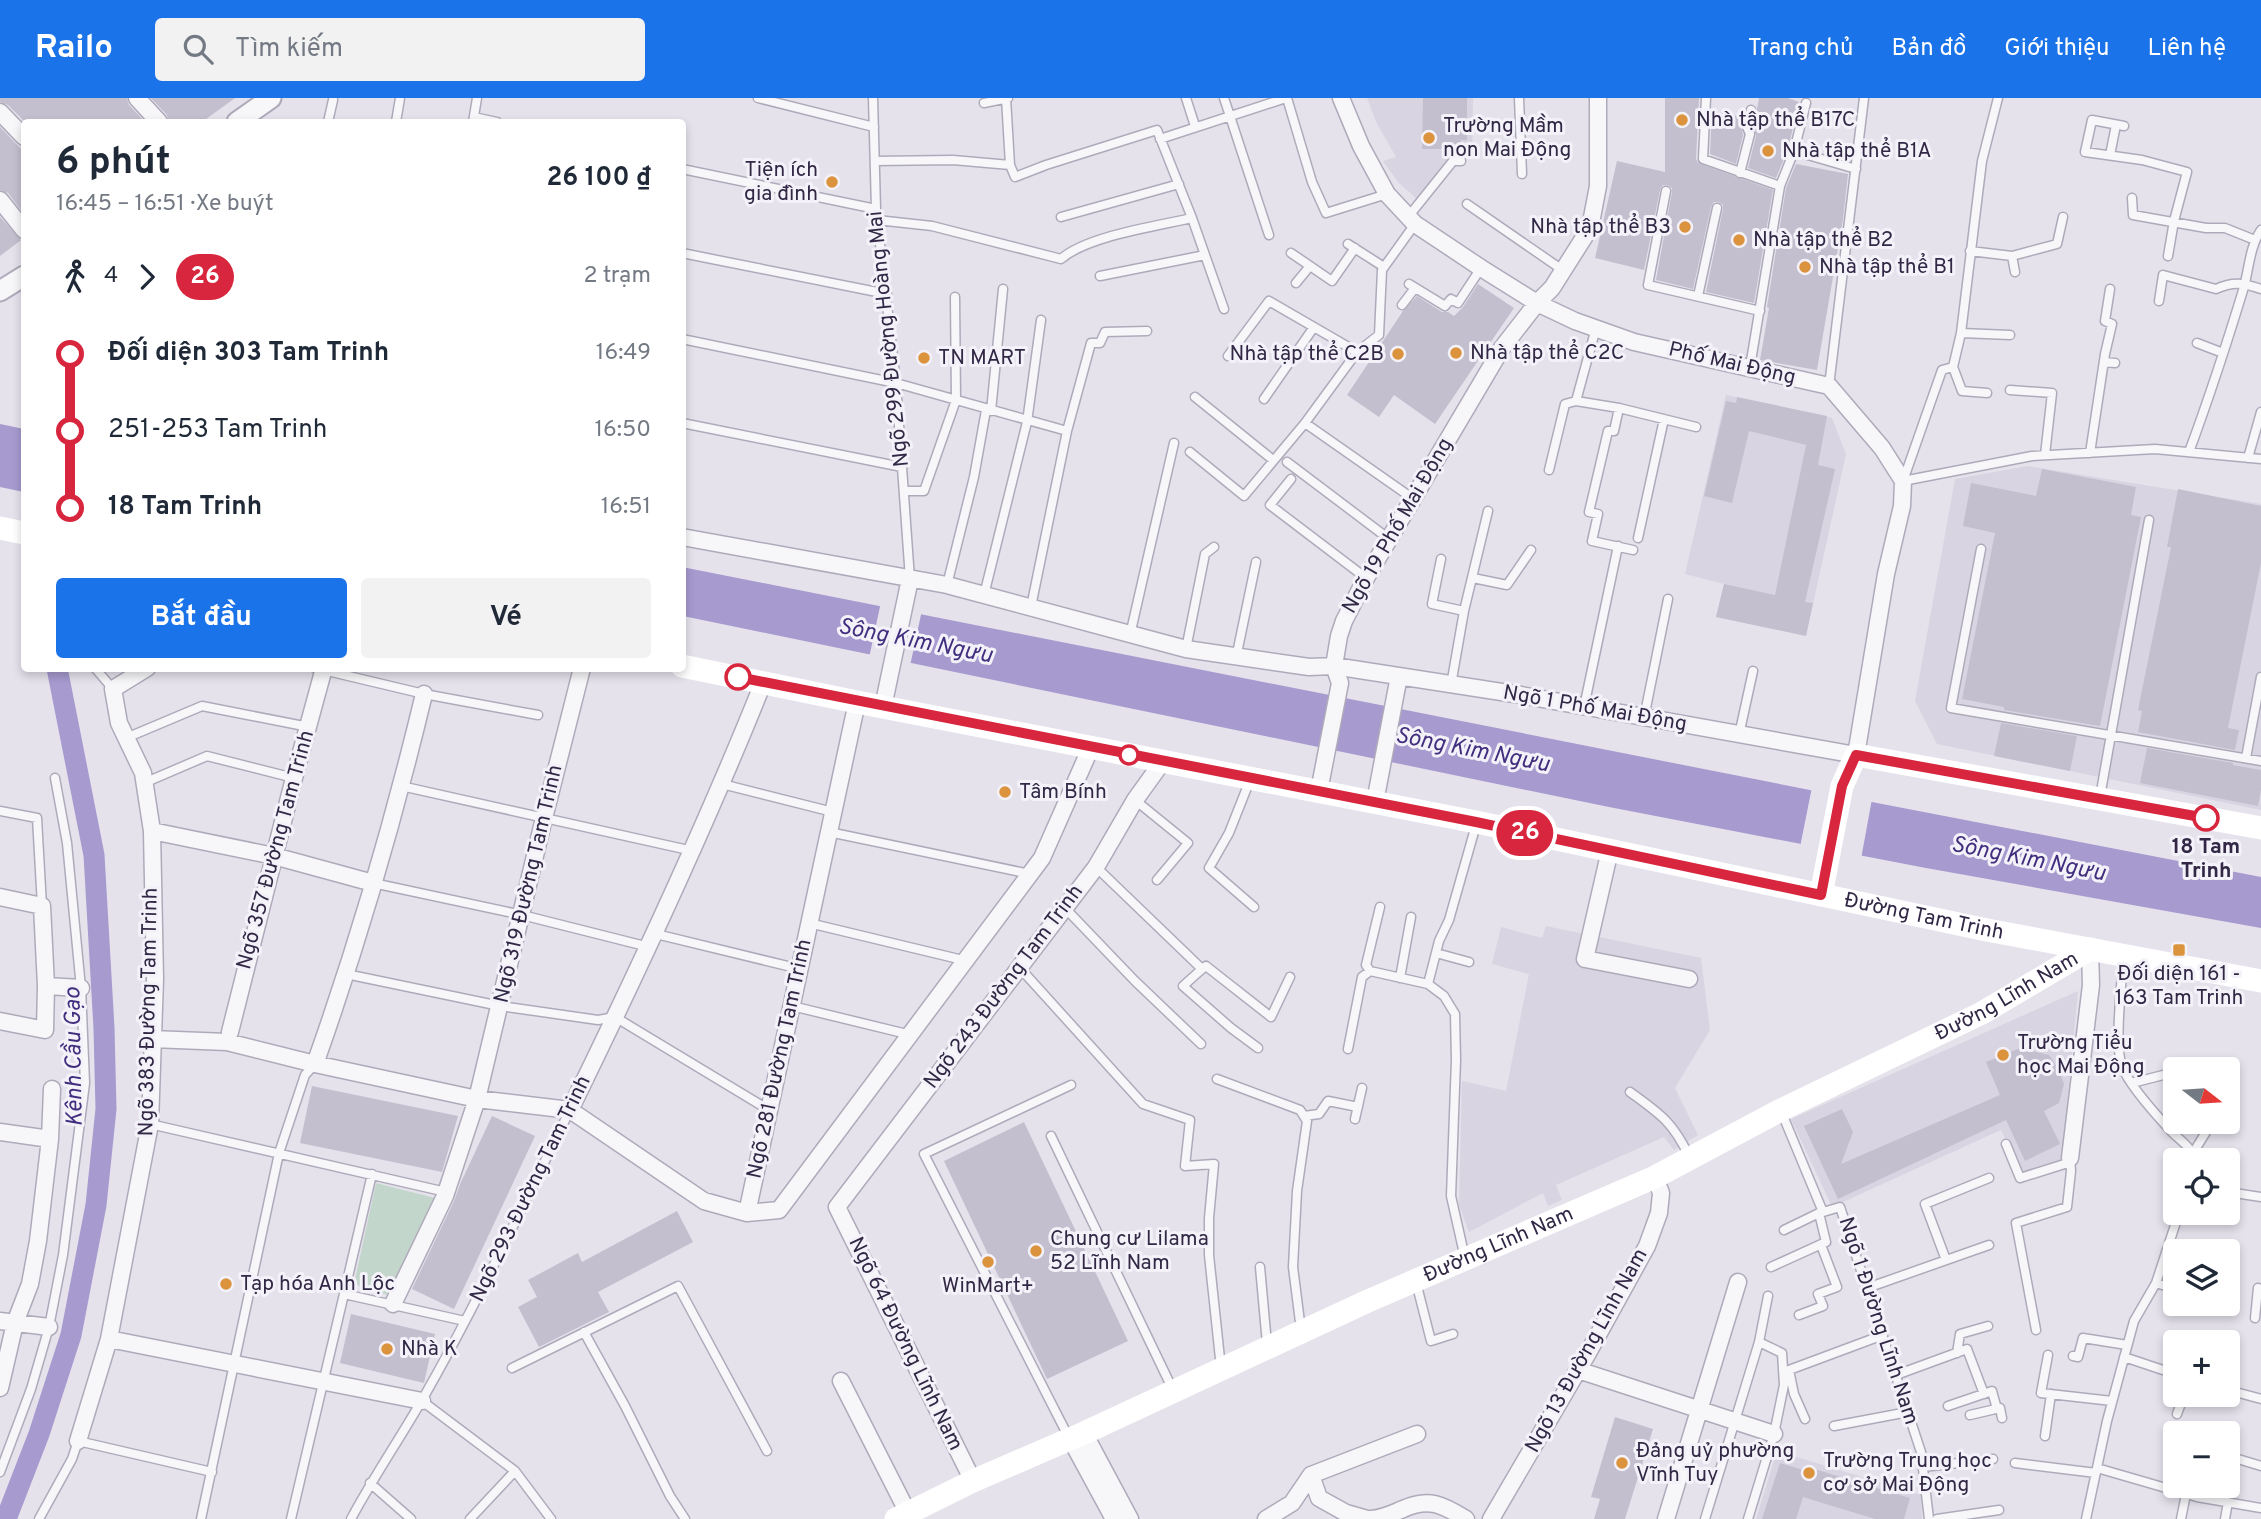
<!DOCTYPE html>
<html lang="vi">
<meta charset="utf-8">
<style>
:root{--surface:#fff;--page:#f2f2f3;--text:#1f2937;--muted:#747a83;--accent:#1a73e8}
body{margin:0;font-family:Overpass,sans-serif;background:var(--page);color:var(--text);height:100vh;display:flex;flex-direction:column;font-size:26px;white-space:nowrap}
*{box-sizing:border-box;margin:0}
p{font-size:23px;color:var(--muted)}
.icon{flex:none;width:38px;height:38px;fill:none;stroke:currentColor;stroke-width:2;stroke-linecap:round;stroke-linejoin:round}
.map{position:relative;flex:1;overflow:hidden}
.drawer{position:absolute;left:21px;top:21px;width:665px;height:553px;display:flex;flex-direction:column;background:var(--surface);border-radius:7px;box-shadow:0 4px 10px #0003}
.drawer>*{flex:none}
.badge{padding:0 14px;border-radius:23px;font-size:24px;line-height:46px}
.needle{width:46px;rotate:107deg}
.controls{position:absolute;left:2163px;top:959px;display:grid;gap:14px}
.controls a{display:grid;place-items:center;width:77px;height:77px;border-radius:7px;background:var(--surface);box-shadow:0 4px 10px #0003;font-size:35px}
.map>.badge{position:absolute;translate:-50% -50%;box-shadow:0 0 0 4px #fff}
.legs{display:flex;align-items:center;gap:10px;height:77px;padding:0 35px;font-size:23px}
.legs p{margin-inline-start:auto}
.overview{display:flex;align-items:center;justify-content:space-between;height:119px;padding:0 35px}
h1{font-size:38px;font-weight:700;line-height:52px}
.cta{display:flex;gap:14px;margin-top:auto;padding:14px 35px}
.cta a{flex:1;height:80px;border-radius:7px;background:var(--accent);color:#fff;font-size:28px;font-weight:700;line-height:80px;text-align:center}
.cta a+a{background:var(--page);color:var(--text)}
ul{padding:0 35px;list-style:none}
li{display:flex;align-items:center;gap:24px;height:77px;font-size:26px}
li i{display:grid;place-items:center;width:10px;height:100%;margin:0 9px;background:currentColor}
li i::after{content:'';width:18px;height:18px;margin:-9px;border:5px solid;border-radius:50%;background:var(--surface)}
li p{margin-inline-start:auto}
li:first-child i{background:linear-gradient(#0000 50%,currentColor 0)}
li:last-child i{background:linear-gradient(currentColor 50%,#0000 0)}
header{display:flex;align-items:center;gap:42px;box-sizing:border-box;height:98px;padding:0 35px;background:var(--accent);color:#fff}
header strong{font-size:33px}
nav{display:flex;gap:38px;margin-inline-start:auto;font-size:24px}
.search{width:490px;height:63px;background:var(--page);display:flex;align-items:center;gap:18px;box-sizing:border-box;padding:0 24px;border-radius:7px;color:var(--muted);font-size:26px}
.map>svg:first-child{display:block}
</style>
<header>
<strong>Railo</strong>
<div class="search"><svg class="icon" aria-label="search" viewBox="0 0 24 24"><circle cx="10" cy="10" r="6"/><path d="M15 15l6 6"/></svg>Tìm kiếm</div>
<nav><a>Trang chủ</a><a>Bản đồ</a><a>Giới thiệu</a><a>Liên hệ</a></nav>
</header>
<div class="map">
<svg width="2261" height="1421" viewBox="0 0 2261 1421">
<rect width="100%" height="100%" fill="#e5e2ec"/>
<path fill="#d8d4e1" d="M1367,0H1473L1472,57L1453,59L1418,102L1398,84L1383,63L1396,59L1376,24Z
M1726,297L1832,320L1846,356L1806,538L1716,519L1724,486L1685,476Z
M2028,368L2261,406V712L1937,646L1915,603L1955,381Z
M1546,828L1701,860L1710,932L1675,990L1698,1037L1674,1052L1664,1039L1556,1087L1562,1102L1548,1108L1543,1095L1469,1134L1459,1107L1462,983L1506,993L1529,876L1492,866L1501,829L1542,840Z
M2078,893L2062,1062L2022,1076L2001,1032L1832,1109L1791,1021Z
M1777,1353L1921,1397L1922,1421H1756Z"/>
<path fill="#c3d6cb" d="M376,1085L435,1100L388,1197L354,1186Z"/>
<path fill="#a69acf" d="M0,326L24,331V394L0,389Z
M682,469L1820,694L2261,779V830L1926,770L1609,709L683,518Z"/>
<path fill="#e5e2ec" d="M881,504L922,512L910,568L869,560Z
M1812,689L1872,701L1861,761L1800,749Z"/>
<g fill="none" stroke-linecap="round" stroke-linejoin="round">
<path stroke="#a69acf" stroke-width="21" d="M6,1421L39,1336L71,1237L96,1107L106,1011L104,930L94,757L57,570"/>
</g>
<path fill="#c4bfcf" d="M0,0H127L129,7L145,24H25L8,7L0,4Z
M151,0H235L202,24H169L167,17Z
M1423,0H1467V42H1461L1460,51H1422Z
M1665,0H1699L1696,61L1698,65L1773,92L1754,205L1706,194L1723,111V107L1719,104H1714L1711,109L1693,191L1656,182L1672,94V90L1668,87H1663L1660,92L1644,172L1595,160L1617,63L1665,74Z
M1759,0H1788L1799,4L1788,51L1776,80L1748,70L1756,38L1754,28Z
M1712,13L1743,19L1741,28L1743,37L1736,66L1710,56Z
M0,29L24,54V116L8,95L0,92Z
M1796,66L1848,76L1843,121L1817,272L1760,262L1769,210L1767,209L1786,90Z
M0,119L21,142L0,158Z
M1478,186L1514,210L1435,326L1394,297L1379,319L1347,297L1403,213L1417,198L1442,214H1448L1454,218L1463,209Z
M1737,299L1827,318L1818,367L1835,371L1805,504L1813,505L1806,538L1716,519L1724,486L1775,497L1806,347L1749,333L1732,405L1704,398L1726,303L1736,305Z
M2042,371L2136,389L2131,417L2141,419L2100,628L2004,612V609L1962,601L1995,435L1963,428L1971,385L2036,398Z
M2178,391L2261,408V465L2228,630L2239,632L2235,652L2138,634L2142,613L2138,612L2171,449H2167Z
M2001,625L2077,638L2070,673L1994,658Z
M2147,650L2233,665V667L2261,672V692L2258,708L2140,685Z
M2020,950L2049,957L2058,970L2064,986L2059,1005L2044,1013L2060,1046L2025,1063L2006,1022L1838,1101L1804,1028L1842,1011L1853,1034L1841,1066L2000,997L1986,964Z
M312,988L458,1018L442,1074L300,1045Z
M492,1018L535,1038L454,1211L412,1191L454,1103L461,1084Z
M1024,1024L1128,1243L1047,1281L944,1063Z
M677,1113L693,1144L598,1194L609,1214L539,1249L518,1209L537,1199L528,1182L578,1155L582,1164Z
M351,1216L435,1236L424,1285L340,1265Z
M1615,1319L1653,1331L1625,1421H1594L1600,1401L1591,1399Z
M1780,1365L1810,1374L1811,1370L1910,1400L1904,1421H1875L1803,1399L1796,1421H1762Z"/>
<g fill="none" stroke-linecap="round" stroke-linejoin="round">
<defs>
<path id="service" d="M758,0L874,29
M873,0L876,111L896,285L910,481
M1006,0L1010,67
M1186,0L1195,28
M1224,0L1269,137
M1287,0L1312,84L1326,115L1387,96
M1519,0L1522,76
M1706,0L1703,61L1780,88
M984,5L1008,0
M474,19L497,24
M328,24L333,2
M396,24L400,0
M473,24L477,0
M2124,28L2092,22L2085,54L2142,62L2187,74L2174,123L2168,158
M1160,41L1286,0
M1794,53L1856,71
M2110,57L2116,27
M875,63L953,62L1010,67L1015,79L1046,67L1157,32L1192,120L1224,211
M682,71L876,111
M1740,75L1750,36L1747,29L1751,12
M1666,93L1648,187L1760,213
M2132,100L2133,117L2206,130H2225L2255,142
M1467,106L1564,173
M1061,119L1179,86
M1408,119L1453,63H1461
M877,122L932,128L1061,161C1087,138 1157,128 1192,120
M1348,146L1384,169
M1970,153L2012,158L2057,146L2063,119
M682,155L887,196
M1291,155L1332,183L1355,150
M2012,158L2015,174
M1100,178L1205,157
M1296,185L1310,168
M1409,186L1445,208L1451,201L1458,205L1481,170
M1698,198L1717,110
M2159,203L2163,177L2216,191C2233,183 2244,185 2261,191
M1402,207L1415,190
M1596,230L1576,303L1619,310L1696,329
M1961,235L2010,237
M682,241L896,285L1067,333
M2197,245L2223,255
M1228,258L1269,203L1357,254
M2104,264L2115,265
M1750,269L1780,88L1794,53L1806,5
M1953,269L1962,293L1987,295
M1829,288L1864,0
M2010,292L2052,295L2045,357
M1195,299L1273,362
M1264,301L1314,229
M1619,310L1614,333H1608L1589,414L1598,416L1592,443L1633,452
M991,313L1003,191
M682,325L902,369
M1305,325L1412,400
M1190,354L1244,398L1305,325L1357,254L1379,237L1382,172L1415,126
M2189,354C2209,300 2227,245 2244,189C2249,170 2250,148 2261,132
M2090,355L2105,256L2112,226L2105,223L2110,191
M2248,360L2261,314
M1287,364L1389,441
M1549,372L1565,306L1576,303
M1291,381L1270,407L1366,480
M1903,383L1942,272L1953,269L1961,235L1982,63L1998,0
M1903,383L2032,358L2155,351L2261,361
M905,393H924L956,302L955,199
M1638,440L1664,321
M1981,451L1951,610L2261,663
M1441,461L1432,506L1464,513L1451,587
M1473,480L1507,487L1531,452
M947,487L974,379L986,312
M984,497L1027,324L1041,222
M1031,509L1067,333L1091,245H1100L1105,234L1147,233
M1464,513L1488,413
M1130,537L1174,345
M1186,551L1205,456L1214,449
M1236,560L1256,464
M95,570L113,591
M315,570L424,596L538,617
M1584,609L1618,448
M1644,620L1668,501
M1739,637L1753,573
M126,640L202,608L309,629
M2246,660L2261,579
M1250,682L1229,735L1209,770L1254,809
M144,685L207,658L294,680
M722,686L833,714
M401,688L693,753
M2100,699L2149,422
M1135,702L1188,745L1157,782
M0,713L37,720L42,808
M829,734L1030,776
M1096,769L1202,871L1183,888L1231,930L1258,950
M373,785L522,817L649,849
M1064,809L1135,883L1201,946
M1380,809L1366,867L1370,873L1428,886
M809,825L967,863
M656,836L800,871
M1436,855L1469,864
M2123,860C2122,885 2114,948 2122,968C2128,986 2158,1019 2171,1033C2180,1043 2192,1048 2193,1062
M1019,869L1143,1006L1190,1022L1185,1068L1214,1066L1209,1120V1157L1221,1270
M1202,871L1206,868L1271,919L1290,879
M346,876L500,908L598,922L615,919L769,1012
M1400,880L1411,819
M792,908L911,937
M1348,951L1362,879L1370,873
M2187,971L2195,969
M1217,981L1300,1012L1307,1023L1297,1093L1293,1169L1301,1232
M2132,985L2175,974
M1630,994C1660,1016 1672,1023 1689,1058
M1781,1013L1823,1114L1840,1109L1921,1354L1929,1421
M1304,1018L1319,1016L1328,1003L1358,1009
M1355,1021L1362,990
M150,1026L446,1094
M1051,1038L1172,1290
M2006,1046L2020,1080L2071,1064
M2193,1055L2206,1034
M2228,1094L2261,1099
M1784,1132L1819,1115
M1465,1160L1451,1098L1456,962L1455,916L1444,898L1428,886L1439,843L1449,822L1476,727
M1946,1162L1925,1106L1989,1080
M1260,1169L1267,1246
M1771,1169L1826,1144L1819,1115L1823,1114
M1416,1184L1431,1243L1453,1236
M2156,1185L2175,1191
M1867,1190L1989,1147
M344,1196L372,1076
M1799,1217L1823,1208L1818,1196L1837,1189L1821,1147
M2255,1220L2258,1190L2261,1191
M2036,1232L2016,1125L2067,1109L2071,1073L2070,1060
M584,1234L625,1308L670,1398L685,1421
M1957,1255L1960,1236L1988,1228
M2048,1257L2041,1295L2112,1303
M2073,1258L2078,1259L2083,1240L2127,1247
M2124,1259L2175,1276
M512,1270L678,1188L767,1353
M1896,1277L1967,1251L1984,1296
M2228,1292L2261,1301
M422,1303L515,1373L551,1421
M1948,1308L1992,1293L1997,1311
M2177,1316L2184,1297
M1970,1317L2000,1310L2002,1320
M1805,1321L1794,1296L1789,1272L1883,1237
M1834,1328L1908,1314
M1068,1338L924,1056L1071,987
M2045,1338L2051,1296
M2228,1358L2261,1368
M2015,1365L2096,1375
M1923,1369L1993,1361
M2097,1370L2197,1399L2261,1410
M0,1374L31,1291L49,1229L63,1157L85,985L81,890L67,745L55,680
M370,1385L411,1421
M39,1421L72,1361L78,1343L212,1374
M201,1421L279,1055L305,977L315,966
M291,1421L344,1196L465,1223
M351,1421C373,1380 399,1342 422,1302C476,1208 522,1109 570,1012
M470,1421L515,1373
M1705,1421L1759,1244L1768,1198
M1748,1421L1774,1336L1784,1287L1782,1255L1759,1244
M1937,1421L1999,1412
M2086,1421L2107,1323L2134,1223L2156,1185L2179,1115
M2181,1421L2186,1396
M2225,1421L2228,1404"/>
<path id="minor" d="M137,0L159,24
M0,14L24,39
M0,102L24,132
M682,439L947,487L1186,551L1309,569L1334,568L1366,573L1521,597L1856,657L1886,476L1902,408L1903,383L1882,350L1829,288L1634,244L1575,223L1537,205L1481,170L1415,126L1387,96L1361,48L1341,0
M883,609L910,481
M1319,693L1340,585L1334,568L1339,538L1344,523L1366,480L1502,250L1537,205L1552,190L1590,130L1598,88V0
M1375,704L1399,578
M152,733L274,758L373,785
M1610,752L1585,861L1689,881
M0,799L42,808L46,888L45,932L0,923
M46,888L81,890
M230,934L294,680L324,570
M152,941L227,944L315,966L477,1001L570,1012L704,1103L747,1115L779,1112L1042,760L1091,649
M315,966C358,845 394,721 424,596
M570,1012C639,871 705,730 763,585
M0,1034L50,1041
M2070,1060L2091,887L2090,851
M747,1115L857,604
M393,1206L445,1098L477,1001L544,720L582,570
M0,1223L49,1229
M109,1241L422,1303
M1578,1272L1774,1336
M841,1283L908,1415
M0,1290L15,1225L30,1186L38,1143L50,1041L52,991
M1084,1335L1130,1421
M1070,1340L1114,1421
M78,1343L109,1241L150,1026L155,881L152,733L143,675L119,625L113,591L147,570
M973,1383L837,1109L1096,769L1135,702L1163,663
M1266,1421L1292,1405L1311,1377
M1367,1421L1346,1415L1319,1400L1311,1377L1417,1336
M1371,1421C1384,1420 1391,1416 1403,1411C1429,1399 1443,1407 1466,1421
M1491,1421L1588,1255L1647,1148L1659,1115L1661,1095L1655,1079
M1666,1421L1738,1184"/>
<path id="tertiary" d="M237,24L271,0
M0,193L24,178"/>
</defs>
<use href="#service" stroke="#afaaba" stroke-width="11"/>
<use href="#minor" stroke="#afaaba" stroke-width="19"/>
<use href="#tertiary" stroke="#afaaba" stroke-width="23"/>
<use href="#service" stroke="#f7f6f9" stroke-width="8"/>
<use href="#minor" stroke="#f7f6f9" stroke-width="16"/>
<use href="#tertiary" stroke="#f7f6f9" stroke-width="19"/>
<g stroke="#fff" stroke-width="23">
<path d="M0,430L24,435"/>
<path id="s1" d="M682,568L857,604L1476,724L1987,832L2261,883"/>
<path d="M1821,797L1842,688L1856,657L2261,730"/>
<path id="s2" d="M896,1421L973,1383L1084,1335L1368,1203L1655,1079L1781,1012L1982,915L2090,851"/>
</g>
</g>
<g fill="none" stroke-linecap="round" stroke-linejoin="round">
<defs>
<path id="line-1" d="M738,579L1476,724L1821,797L1842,688L1856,657L2206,720"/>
</defs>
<use href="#line-1" stroke="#fff" stroke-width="16"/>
<use href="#line-1" stroke="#d7263d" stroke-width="10"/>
</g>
<g fill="#db933d" stroke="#f4f2f9" stroke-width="2.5">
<circle cx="1682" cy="22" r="7"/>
<circle cx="1429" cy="40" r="7"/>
<circle cx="1768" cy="53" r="7"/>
<circle cx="832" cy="84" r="7"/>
<circle cx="1685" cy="129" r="7"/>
<circle cx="1739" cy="142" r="7"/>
<circle cx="1805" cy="169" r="7"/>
<circle cx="1456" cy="255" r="7"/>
<circle cx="1398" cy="256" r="7"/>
<circle cx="924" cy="260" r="7"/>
<circle cx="1005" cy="694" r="7"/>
<rect x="2172" y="845" width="14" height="14" rx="3.5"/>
<circle cx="2003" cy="957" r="7"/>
<circle cx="1036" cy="1153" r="7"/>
<circle cx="988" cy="1164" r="7"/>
<circle cx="226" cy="1186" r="7"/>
<circle cx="387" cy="1251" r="7"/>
<circle cx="1622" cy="1365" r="7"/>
<circle cx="1809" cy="1375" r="7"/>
</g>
<g fill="#fff" stroke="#d7263d" stroke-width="3.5">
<circle cx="738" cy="579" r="12"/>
<circle cx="1129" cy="657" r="9"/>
<circle cx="2206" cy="720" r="12"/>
</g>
<g text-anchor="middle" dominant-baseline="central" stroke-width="6" stroke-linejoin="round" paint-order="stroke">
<g font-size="21" fill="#322846" stroke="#f4f2f9" text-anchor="start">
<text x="1696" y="22">Nhà tập thể B17C</text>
<text x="1443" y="28">Trường Mầm<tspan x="1443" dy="24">non Mai Động</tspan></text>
<text x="1782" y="53">Nhà tập thể B1A</text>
<text x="818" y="72" text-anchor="end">Tiện ích<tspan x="818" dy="24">gia đình</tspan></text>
<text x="1671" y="129" text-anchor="end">Nhà tập thể B3</text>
<text x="1753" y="142">Nhà tập thể B2</text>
<text x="1819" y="169">Nhà tập thể B1</text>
<text x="1470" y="255">Nhà tập thể C2C</text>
<text x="1384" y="256" text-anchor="end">Nhà tập thể C2B</text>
<text x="938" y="260">TN MART</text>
<text x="1019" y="694">Tâm Bính</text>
<text x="2179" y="876" text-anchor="middle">Đối diện 161 -<tspan x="2179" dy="24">163 Tam Trinh</tspan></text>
<text x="2017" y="945">Trường Tiểu<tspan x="2017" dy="24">học Mai Động</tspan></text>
<text x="1050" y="1141">Chung cư Lilama<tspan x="1050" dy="24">52 Lĩnh Nam</tspan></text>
<text x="240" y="1186">Tạp hóa Anh Lộc</text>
<text x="988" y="1188" text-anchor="middle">WinMart+</text>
<text x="401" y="1251">Nhà K</text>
<text x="1636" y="1353">Đảng uỷ phường<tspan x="1636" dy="24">Vĩnh Tuy</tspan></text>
<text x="1823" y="1363">Trường Trung học<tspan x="1823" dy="24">cơ sở Mai Động</tspan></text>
</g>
<g font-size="21" fill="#322846" stroke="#f4f2f9">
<text transform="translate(889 241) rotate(-96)">Ngõ 299 Đường Hoàng Mai</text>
<text transform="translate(1732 266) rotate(13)">Phố Mai Động</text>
<text transform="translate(1398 428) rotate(-60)">Ngõ 19 Phố Mai Động</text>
<text transform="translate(1595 611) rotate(10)">Ngõ 1 Phố Mai Động</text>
<text transform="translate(276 752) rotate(-75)">Ngõ 357 Đường Tam Trinh</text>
<text transform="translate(529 786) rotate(-77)">Ngõ 319 Đường Tam Trinh</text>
<text stroke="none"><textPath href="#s1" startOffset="1267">Đường Tam Trinh</textPath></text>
<text transform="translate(1004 889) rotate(-53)">Ngõ 243 Đường Tam Trinh</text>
<text stroke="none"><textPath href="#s2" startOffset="1228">Đường Lĩnh Nam</textPath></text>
<text transform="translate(149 914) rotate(-89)">Ngõ 383 Đường Tam Trinh</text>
<text transform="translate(780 961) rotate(-78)">Ngõ 281 Đường Tam Trinh</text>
<text transform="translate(531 1091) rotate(-64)">Ngõ 293 Đường Tam Trinh</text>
<text stroke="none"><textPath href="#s2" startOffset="662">Đường Lĩnh Nam</textPath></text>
<text transform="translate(1878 1223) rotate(72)">Ngõ 1 Đường Lĩnh Nam</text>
<text transform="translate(905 1246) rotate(64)">Ngõ 64 Đường Lĩnh Nam</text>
<text transform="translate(1587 1253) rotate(-61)">Ngõ 13 Đường Lĩnh Nam</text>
</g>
<g font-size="21" font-weight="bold" fill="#322846" stroke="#f4f2f9">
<text x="2206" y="749">18 Tam<tspan x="2206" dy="24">Trinh</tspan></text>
</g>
<g font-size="23" font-style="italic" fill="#422e7e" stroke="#f4f2f9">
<text transform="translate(915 544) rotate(11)">Sông Kim Ngưu</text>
<text transform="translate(1472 653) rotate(11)">Sông Kim Ngưu</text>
<text transform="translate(2028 762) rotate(11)">Sông Kim Ngưu</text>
<text transform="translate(75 959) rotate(-91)">Kênh Cầu Gạo</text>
</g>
</g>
</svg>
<div class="controls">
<a><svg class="needle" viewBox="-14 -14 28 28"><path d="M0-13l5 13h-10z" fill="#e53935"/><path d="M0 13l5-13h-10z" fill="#747a83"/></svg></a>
<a><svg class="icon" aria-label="locate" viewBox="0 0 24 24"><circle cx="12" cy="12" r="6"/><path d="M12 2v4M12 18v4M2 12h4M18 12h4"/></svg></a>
<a><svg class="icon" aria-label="layers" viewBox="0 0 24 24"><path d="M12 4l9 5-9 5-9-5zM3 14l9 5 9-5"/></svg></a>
<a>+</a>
<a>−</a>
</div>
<b class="badge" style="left:1525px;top:735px;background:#d7263d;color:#fff">26</b>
<section class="drawer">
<div class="overview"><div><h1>6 phút</h1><p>16:45 – 16:51 · Xe buýt</p></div><b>26 100 ₫</b></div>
<div class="legs"><svg class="icon" aria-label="walk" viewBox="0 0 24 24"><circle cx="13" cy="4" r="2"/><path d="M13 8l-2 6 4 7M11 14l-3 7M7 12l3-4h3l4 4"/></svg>4<svg class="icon" aria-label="forward" viewBox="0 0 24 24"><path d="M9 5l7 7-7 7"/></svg><b class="badge" style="background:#d7263d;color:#fff">26</b><p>2 trạm</p></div>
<ul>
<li><i style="color:#d7263d"></i><b>Đối diện 303 Tam Trinh</b><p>16:49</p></li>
<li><i style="color:#d7263d"></i><span>251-253 Tam Trinh</span><p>16:50</p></li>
<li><i style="color:#d7263d"></i><b>18 Tam Trinh</b><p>16:51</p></li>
</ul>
<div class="cta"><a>Bắt đầu</a><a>Vé</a></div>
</section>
</div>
